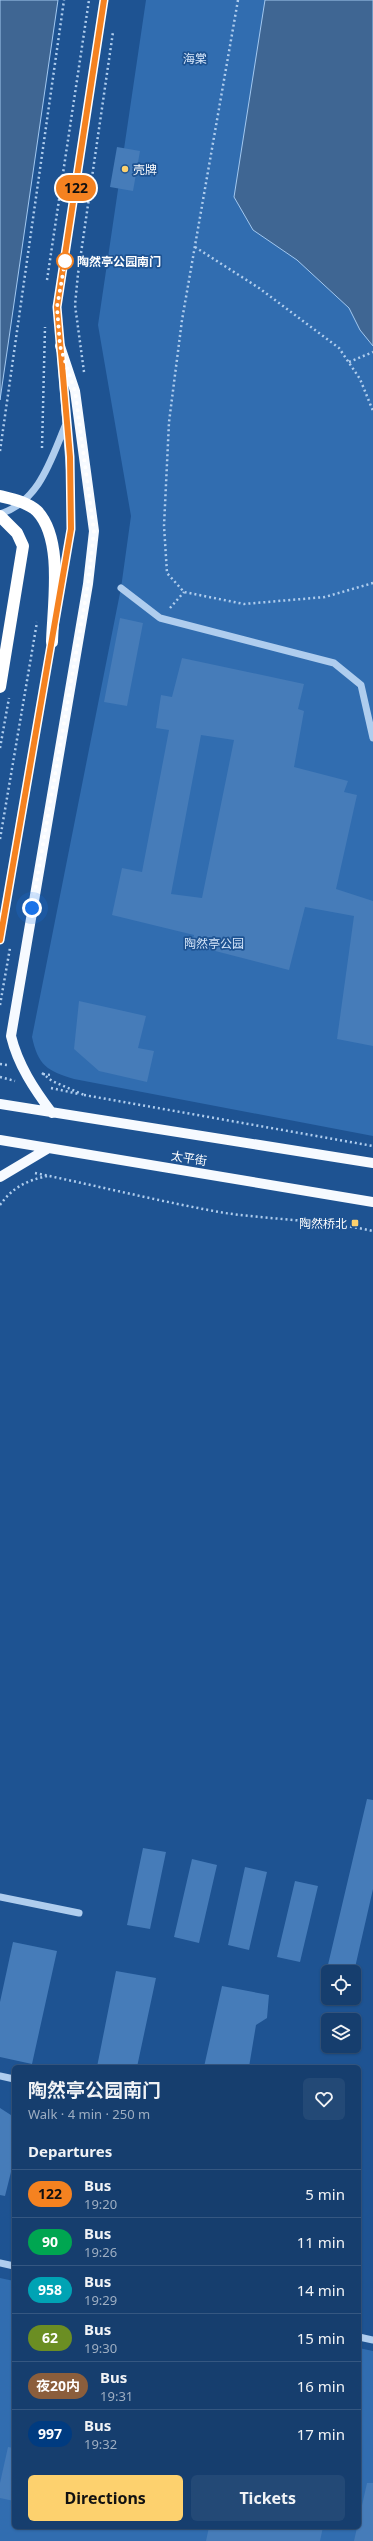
<!DOCTYPE html>
<meta charset="utf-8">
<style>
:root{--surface:#163e6e;--page:#234976;--text:#f1f3f6;--muted:#9eaec2;--line:#355781;--accent:#fdd16e}
body{margin:0;font-family:"Noto Sans","Noto Sans SC",sans-serif;background:var(--page);color:var(--text);height:100vh;display:flex;flex-direction:column;font-size:15px;white-space:nowrap}
*{box-sizing:border-box;margin:0}
p{font-size:13px;color:var(--muted)}
.icon{flex:none;width:22px;height:22px;fill:none;stroke:currentColor;stroke-width:2;stroke-linecap:round;stroke-linejoin:round}
.map{position:relative;flex:1;overflow:hidden}
.panel{position:absolute;left:12px;top:2065px;width:349px;height:464px;display:flex;flex-direction:column;background:var(--surface);border-radius:6px;box-shadow:0 1px 3px #0004,0 0 0 1px var(--line)}
.panel>*{flex:none}
.badge{padding:0 8px;border-radius:13px;font-size:14px;line-height:26px}
.tools{position:absolute;left:321px;top:1965px;display:grid;gap:8px}
.tools a{display:grid;place-items:center;width:40px;height:40px;border-radius:6px;background:var(--surface);box-shadow:0 1px 3px #0004,0 0 0 1px var(--line);font-size:20px}
.you{position:absolute;width:20px;height:20px;margin:-10px;border:3px solid #fff;border-radius:50%;background:#1a73e8;box-shadow:0 0 0 6px #1a73e833}
.map>.badge{position:absolute;translate:-50% -50%;box-shadow:0 0 0 2px #fff}
h2{padding:0 16px;font-size:15px;line-height:36px}
.round{display:grid;place-items:center;flex:none;width:42px;height:42px;border-radius:6px;background:var(--page)}
.head{display:flex;align-items:center;justify-content:space-between;height:68px;padding:0 16px}
h1{font-size:19px;font-weight:700;line-height:30px}
.cta{display:flex;gap:8px;margin-top:auto;padding:8px 16px}
.cta a{flex:1;height:46px;border-radius:6px;background:var(--accent);color:#111;font-size:16px;font-weight:700;line-height:46px;text-align:center}
.cta a+a{background:var(--page);color:var(--text)}
ul{padding:0;list-style:none}
li{display:flex;align-items:center;gap:12px;height:48px;padding:0 16px;border-top:1px solid var(--line)}
li div{flex:1}
li b{display:block;font-size:15px}
li em{font-style:normal}
li .badge{min-width:44px;font-weight:700;text-align:center}
.map>svg:first-child{display:block}
</style>
<div class="map">
<svg width="373" height="2541" viewBox="0 0 373 2541">
<rect width="100%" height="100%" fill="#1e5392"/>
<path fill="#316db0" d="M146,0H373V1136L74,1079C47,1071 38,1065 32,1037L121,588L131,516L98,325Z
M0,2278L14,2281V2527H359V2348L373,2351V2541H0Z"/>
<path fill="#3f6693" stroke="#a2c8f0" d="M0,0H58L0,400Z
M265,0H373V346L360,330L349,308L297,260L253,230L234,197Z"/>
<path fill="#467cb9" fill-rule="evenodd" d="M117,147L140,151L133,191L110,187Z
M120,618L143,623L127,706L104,702Z
M182,658L304,684L298,709L304,711L294,767L348,781L344,792L357,795L336,889L373,901V1046L337,1039L354,916L305,907L289,970L192,945L194,935L112,915L122,868L142,872L169,730L156,728L161,695L172,697ZM201,735L234,740L202,898L171,894Z
M79,1001L146,1016L138,1048L154,1051L147,1082L99,1071L74,1049Z
M367,1799L373,1800V1889L354,1972H340L327,1969Z
M143,1848L166,1852L150,1929L127,1925Z
M192,1859L217,1865L199,1943L174,1937Z
M245,1867L267,1872L249,1950L228,1945Z
M295,1881L318,1886L300,1962L277,1957Z
M13,1942L57,1951L32,2064L0,2057V2002Z
M116,1971L156,1978L137,2067H97Z
M222,1986L269,1995L267,2018L256,2025L249,2067H204Z
M0,2108L14,2117V2160L5,2196L0,2195Z
M8,2447L14,2448V2501L0,2498V2483Z
M367,2483H373V2541H354Z
M209,2527H323L320,2541H206Z"/>
<g fill="none" stroke-linecap="round" stroke-linejoin="round">
<path stroke="#afcdee" stroke-width="2.5" stroke-dasharray="2 3" stroke-linecap="butt" d="M238,0L182,320L169,422L164,526L167,573L184,592L244,604L325,597L373,583
M195,247L259,288L339,348L360,379L373,411
M47,280L89,0
M349,362L373,352
M84,372L75,305L78,274L113,32
M42,448L45,327
M0,451L64,0
M170,608L184,592
M0,748L9,698
M0,839L37,622
M0,1005L10,948
M0,1064L7,1065
M42,1073L52,1081L84,1095
M43,1074L51,1075
M0,1077L15,1081
M51,1088L79,1094
M84,1095L373,1146
M35,1173C98,1186 162,1202 225,1213C274,1220 324,1220 373,1231
M0,1205C13,1187 26,1181 47,1176"/>
<path stroke="#afcdee" stroke-width="7" d="M0,514C40,501 51,459 66,424
M121,588L160,618L334,663L361,685L373,738
M59,599L71,529V490L57,307L104,0
M0,940L52,639
M0,1897L79,1913
M0,2076L14,2079
M0,2263L14,2266
M359,2337L373,2340"/>
<path stroke="#f6faff" stroke-width="10" d="M0,1104L373,1163
M52,1113C34,1089 18,1065 11,1036L88,584L94,531L75,391L60,346
M0,1140L373,1202
M0,1177L47,1149"/>
<path stroke="#fff" stroke-width="12" d="M0,496C12,499 27,502 37,511C64,539 53,605 52,642
M0,516L17,533L23,546L0,687"/>
</g>
<g fill="none" stroke-linecap="round" stroke-linejoin="round">
<defs>
<path id="line" d="M0,940L71,529L70,457L57,307L104,0"/>
</defs>
<use href="#line" stroke="#fff" stroke-width="9"/>
<use href="#line" stroke="#f58220" stroke-width="6"/>
<path stroke="#fff" stroke-width="4" stroke-dasharray="0 7.2" d="M32,908L88,584L94,531L75,391L60,346L57,307L66,256L65,261"/>
</g>
<g fill="#fdd16e" stroke="#1e5392" stroke-width="1.5">
<circle cx="125" cy="169" r="4"/>
<rect x="351" y="1219" width="8" height="8" rx="2"/>
</g>
<circle fill="#fff" stroke="#f58220" stroke-width="2" cx="65" cy="261" r="8"/>
<g text-anchor="middle" dominant-baseline="central" stroke-width="3.5" stroke-linejoin="round" paint-order="stroke">
<g font-size="12" fill="#d5e6fa" stroke="#1e5392">
<text x="195" y="58">海棠</text>
<text x="214" y="943">陶然亭公园</text>
</g>
<g font-size="12" fill="#fff" stroke="#1e5392" text-anchor="start">
<text x="133" y="169">壳牌</text>
<text x="347" y="1223" text-anchor="end">陶然桥北</text>
</g>
<g font-size="12" font-weight="bold" fill="#fff" stroke="#1e5392" text-anchor="start">
<text x="77" y="261">陶然亭公园南门</text>
</g>
<g font-size="12" fill="#fff" stroke="#1e5392">
<text transform="translate(189 1158) rotate(9)">太平街</text>
</g>
</g>
</svg>
<div class="tools">
<a><svg class="icon" aria-label="locate" viewBox="0 0 24 24"><circle cx="12" cy="12" r="6"/><path d="M12 2v4M12 18v4M2 12h4M18 12h4"/></svg></a>
<a><svg class="icon" aria-label="layers" viewBox="0 0 24 24"><path d="M12 4l9 5-9 5-9-5zM3 14l9 5 9-5"/></svg></a>
</div>
<div class="you" style="left:32px;top:908px"></div>
<b class="badge" style="left:76px;top:188px;background:#f58220;color:#111">122</b>
<section class="panel">
<div class="head"><div><h1>陶然亭公园南门</h1><p>Walk · 4 min · 250 m</p></div><a class="round"><svg class="icon" aria-label="heart" viewBox="0 0 24 24"><path d="M12 20l-8-8c-3-5 5-10 8-4 3-6 11-1 8 4z"/></svg></a></div>
<h2>Departures</h2>
<ul>
<li><span class="badge" style="background:#f58220;color:#111">122</span><div><b>Bus</b><p>19:20</p></div><em>5 min</em></li>
<li><span class="badge" style="background:#00a651;color:#fff">90</span><div><b>Bus</b><p>19:26</p></div><em>11 min</em></li>
<li><span class="badge" style="background:#00a3b4;color:#fff">958</span><div><b>Bus</b><p>19:29</p></div><em>14 min</em></li>
<li><span class="badge" style="background:#6b8e23;color:#fff">62</span><div><b>Bus</b><p>19:30</p></div><em>15 min</em></li>
<li><span class="badge" style="background:#8b5e3c;color:#fff">夜20内</span><div><b>Bus</b><p>19:31</p></div><em>16 min</em></li>
<li><span class="badge" style="background:#003b80;color:#fff">997</span><div><b>Bus</b><p>19:32</p></div><em>17 min</em></li>
</ul>
<div class="cta"><a>Directions</a><a>Tickets</a></div>
</section>
</div>
